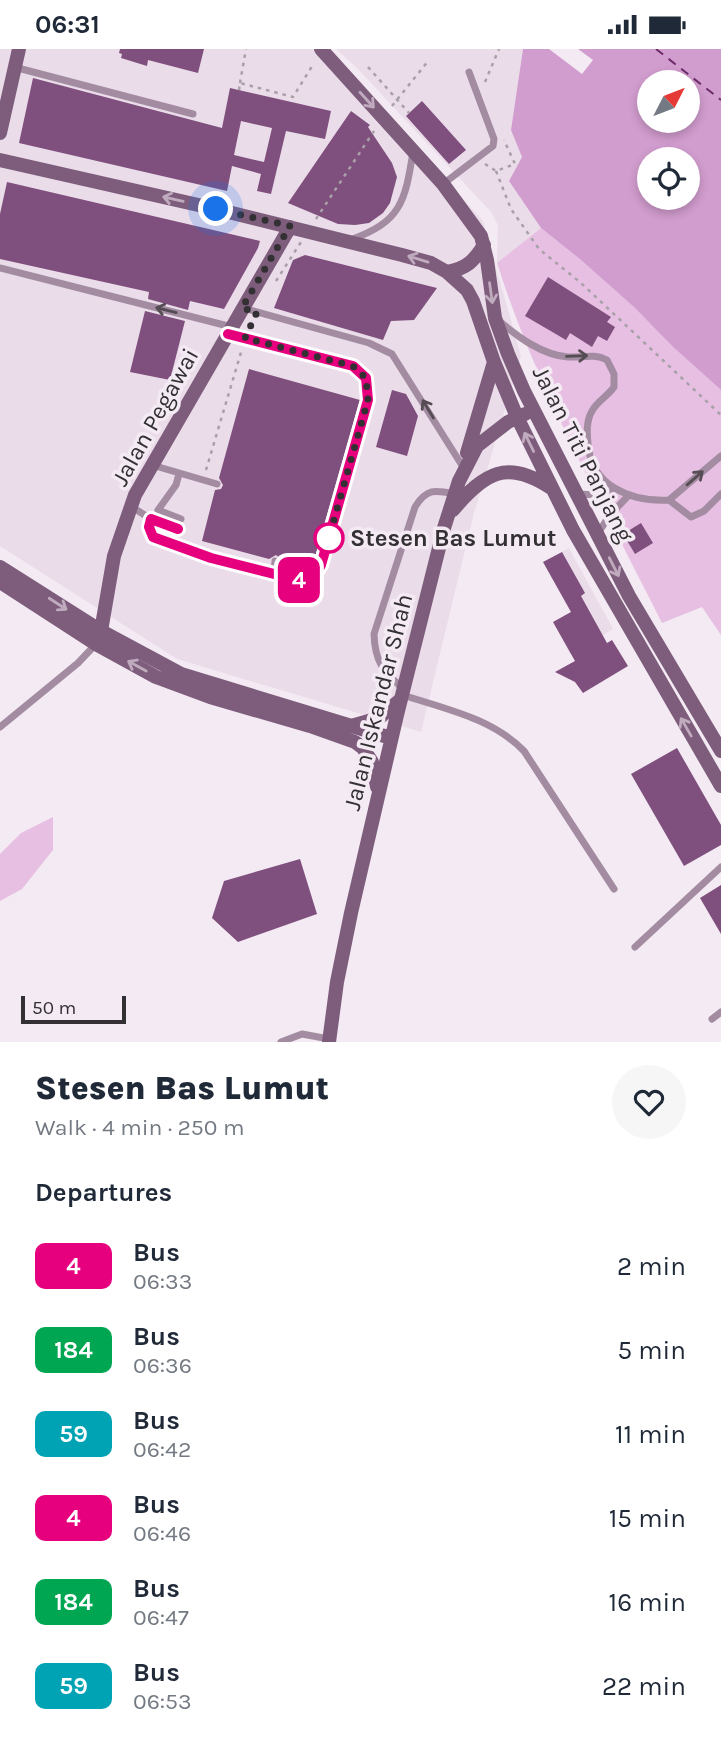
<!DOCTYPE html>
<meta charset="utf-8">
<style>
:root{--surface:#fff;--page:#f6f6f7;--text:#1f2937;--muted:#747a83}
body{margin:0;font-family:Karla,sans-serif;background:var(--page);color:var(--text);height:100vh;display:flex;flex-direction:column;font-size:26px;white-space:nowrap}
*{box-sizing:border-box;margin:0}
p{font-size:23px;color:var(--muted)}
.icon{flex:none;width:38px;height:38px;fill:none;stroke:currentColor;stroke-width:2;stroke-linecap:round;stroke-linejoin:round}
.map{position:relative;height:993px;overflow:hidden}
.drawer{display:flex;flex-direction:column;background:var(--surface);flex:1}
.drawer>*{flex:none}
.badge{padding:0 14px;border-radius:10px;font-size:24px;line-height:46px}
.needle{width:46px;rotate:48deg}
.fabs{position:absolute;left:637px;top:21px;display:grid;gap:14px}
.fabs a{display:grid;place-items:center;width:63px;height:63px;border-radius:50%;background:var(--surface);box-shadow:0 4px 10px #0003;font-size:35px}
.scale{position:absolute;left:21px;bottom:18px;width:105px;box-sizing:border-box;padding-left:7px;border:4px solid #333033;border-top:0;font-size:19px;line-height:24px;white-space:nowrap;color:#333033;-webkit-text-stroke:5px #f4eaf3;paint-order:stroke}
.you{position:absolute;width:35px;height:35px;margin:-18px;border:5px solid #fff;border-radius:50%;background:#1a73e8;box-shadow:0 0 0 10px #1a73e833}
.map>.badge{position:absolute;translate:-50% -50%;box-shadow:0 0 0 4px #fff}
h2{padding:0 35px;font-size:26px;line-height:63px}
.round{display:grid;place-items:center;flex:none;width:74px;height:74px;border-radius:37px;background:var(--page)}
.overview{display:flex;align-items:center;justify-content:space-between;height:119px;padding:0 35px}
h1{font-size:33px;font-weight:800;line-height:52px}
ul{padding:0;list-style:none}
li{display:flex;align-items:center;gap:21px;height:84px;padding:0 35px}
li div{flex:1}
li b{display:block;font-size:26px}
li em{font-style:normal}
li .badge{min-width:77px;font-weight:700;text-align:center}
.status{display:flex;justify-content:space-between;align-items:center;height:49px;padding:0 35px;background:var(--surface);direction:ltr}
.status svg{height:19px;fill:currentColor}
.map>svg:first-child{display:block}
</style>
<div class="status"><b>06:31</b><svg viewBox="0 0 49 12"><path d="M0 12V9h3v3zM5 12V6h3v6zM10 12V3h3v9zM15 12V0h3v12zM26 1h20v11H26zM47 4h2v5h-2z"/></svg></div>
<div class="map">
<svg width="721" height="993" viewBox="0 0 721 993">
<rect width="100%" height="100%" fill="#f4eaf3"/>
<path fill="#ebdcea" d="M0,0H328L483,172L521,307L474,464L421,683L177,610L0,497Z
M336,0H523L511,81L522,108L509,132L541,179L497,214L498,176L491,163L356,18Z
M569,499L613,580L570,605L553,573L571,563L543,513Z"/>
<path fill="#e6bfe3" d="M541,179L581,211L635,259L672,297L721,341V586L702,558L662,574C603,456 537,340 497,214Z
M53,768V801L22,840L0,852V805L21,784Z"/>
<path fill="#d19cce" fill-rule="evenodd" d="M523,0H721V341L672,297L635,259L581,211L541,179L509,132L522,108L511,81ZM649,33H688V72H649ZM649,110H688V149H649Z"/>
<path fill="#f4eaf3" d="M549,0H578L593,11L582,25Z"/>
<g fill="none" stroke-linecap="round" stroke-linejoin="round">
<path stroke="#6b2c69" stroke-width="2" stroke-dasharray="9 7" stroke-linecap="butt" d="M656,0L721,51"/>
</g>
<path fill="#7f4f7d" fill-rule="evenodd" d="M120,0H204L198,24L148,11L147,17L121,9L122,5L119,4Z
M33,29L222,79L230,39L331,62L325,90L286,82L271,145L257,142L261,125L232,117L227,142L19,94ZM241,72L272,79L264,113L234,106Z
M422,52L466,101L449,115L406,67Z
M351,62L370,76L368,78L392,114L397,128L390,154L383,164L369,174L355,176L338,175L288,154Z
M7,133L260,192L258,199L224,260L190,252L188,261L148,250L149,243L0,210V165Z
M305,206L437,239L414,271L391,272L383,291L274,259L293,211Z
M548,228L611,268L607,273L615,278L607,292L598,287L592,298L570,284L566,291L525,267Z
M145,262L185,272L170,331L130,323Z
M249,320L360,351L311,522L281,514L280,509L276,506L269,510L202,492L215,441L221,440L223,436L219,429Z
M392,341L406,345L418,367L407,407L376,398Z
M641,474L653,494L635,505L623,485Z
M562,503L585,544L581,547L607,594L612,591L628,617L583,644L575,633L555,623L575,612L553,573L571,563L543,513Z
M677,699L721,776V796L684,817L631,725Z
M300,810L317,865L238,893L212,869L224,832Z
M721,836V885L700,849Z"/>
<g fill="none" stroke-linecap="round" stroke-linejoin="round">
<path stroke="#a8a0a7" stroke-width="2.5" stroke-dasharray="3.5 5" stroke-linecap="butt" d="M368,18L409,64
M485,33L499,0
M240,34L246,0
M239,41L240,34L293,48L314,14
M392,57L429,11
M485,115L496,122L515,115L504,91
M496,122L511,160L539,200L581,234L721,366
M316,170L376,79
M276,232L301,193
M206,421L242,300"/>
<path stroke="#a38ca1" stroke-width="7" d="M14,18L193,65
M443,135L493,97L494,90L469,23
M350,191C401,173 405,153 413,103
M0,219L232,278
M243,259L369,294L392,305L463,418
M498,271C518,288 542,306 568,308C582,309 594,304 607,311L614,325V338C608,347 597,352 592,362C586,372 587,384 588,395C591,437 631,453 669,451L721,407
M228,285L353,317C367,327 369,334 368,351L317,525C305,536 288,528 274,525L275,512
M152,416L217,435
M179,425L176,436L158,461L181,470
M577,445L597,446L613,439
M669,451L691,468L704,462L721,445
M132,458L151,470L178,479
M151,470L149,478L153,488L211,509L274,525
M598,484L610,466L628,447
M403,640C383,621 375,614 374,585L415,458C427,439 435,441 455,445
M403,646C445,660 492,669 524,702L614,840
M0,678L78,614L96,595
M635,898L721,818
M712,970L721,963
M281,993L302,985L329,990"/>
<path stroke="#7e5d7c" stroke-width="14" d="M321,0L443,135L481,187L487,211L495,269L508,305L524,342L629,547L721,702
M0,84L19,0
M0,111L216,160L402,206L431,214L447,223L467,241L473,252L494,313L517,368L573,481L721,737
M447,223C466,220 474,212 484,196
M467,404L494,313
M453,461C485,423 507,410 551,439
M0,518L101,582L181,625L391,689
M0,533L96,595L156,628L210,648L310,677L355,693L363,699L372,713L377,738
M96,595L101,582L114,507L135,446L290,178
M351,677L379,669L400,651
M329,993L337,933L351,864L397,666L444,479L459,432L477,397L508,373L525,365"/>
</g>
<defs><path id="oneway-shaft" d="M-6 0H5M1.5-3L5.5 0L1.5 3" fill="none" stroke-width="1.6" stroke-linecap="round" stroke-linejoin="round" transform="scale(1.75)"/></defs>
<g stroke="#bfabbd">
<use href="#oneway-shaft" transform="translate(367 51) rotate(48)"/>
<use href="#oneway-shaft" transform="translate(173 150) rotate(-167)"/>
<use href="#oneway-shaft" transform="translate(418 210) rotate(-163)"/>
<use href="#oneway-shaft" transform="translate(491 244) rotate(82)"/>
<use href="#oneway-shaft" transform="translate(529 393) rotate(-116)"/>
<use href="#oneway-shaft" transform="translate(614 518) rotate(63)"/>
<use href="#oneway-shaft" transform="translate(58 555) rotate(33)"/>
<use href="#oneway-shaft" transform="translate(137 617) rotate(-151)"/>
<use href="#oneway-shaft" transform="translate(686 678) rotate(-120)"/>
</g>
<g stroke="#554c54">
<use href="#oneway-shaft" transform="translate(166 261) rotate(-166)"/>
<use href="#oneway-shaft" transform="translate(577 307) rotate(-2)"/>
<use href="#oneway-shaft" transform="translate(428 360) rotate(-121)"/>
<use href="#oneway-shaft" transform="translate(695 429) rotate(-41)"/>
</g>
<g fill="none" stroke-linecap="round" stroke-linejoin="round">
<defs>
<path id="line" d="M178,480L151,470L149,478L153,488L211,509L302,532L312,530L321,516L368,351L366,329L353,317L228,285"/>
</defs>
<use href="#line" stroke="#fff" stroke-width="16"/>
<use href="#line" stroke="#e6007e" stroke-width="10"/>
<path stroke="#333033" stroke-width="7" stroke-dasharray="0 12.6" d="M216,160L290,177L242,259L257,263L245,289L353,317L366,329L368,351L328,492L329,489"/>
</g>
<circle fill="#fff" stroke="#e6007e" stroke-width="3.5" cx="329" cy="489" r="14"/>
<g text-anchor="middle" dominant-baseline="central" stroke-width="7" stroke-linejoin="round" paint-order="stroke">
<g font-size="24" fill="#333033" stroke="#f4eaf3">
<text transform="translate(155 368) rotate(-61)">Jalan Pegawai</text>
<text transform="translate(583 405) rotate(63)">Jalan Titi Panjang</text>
<text transform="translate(378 653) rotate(-76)">Jalan Iskandar Shah</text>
</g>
<g font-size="24" font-weight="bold" fill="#333033" stroke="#f4eaf3" text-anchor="start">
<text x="350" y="489">Stesen Bas Lumut</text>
</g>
</g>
</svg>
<div class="fabs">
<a><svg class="needle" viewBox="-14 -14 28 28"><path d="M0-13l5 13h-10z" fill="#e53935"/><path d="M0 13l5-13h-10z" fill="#747a83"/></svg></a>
<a><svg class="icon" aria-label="locate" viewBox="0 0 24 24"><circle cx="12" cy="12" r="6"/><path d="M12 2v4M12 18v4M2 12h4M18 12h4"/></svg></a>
</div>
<div class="scale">50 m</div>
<div class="you" style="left:216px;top:160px"></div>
<b class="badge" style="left:299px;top:531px;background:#e6007e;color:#fff">4</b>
</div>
<section class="drawer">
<div class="overview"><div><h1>Stesen Bas Lumut</h1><p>Walk · 4 min · 250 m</p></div><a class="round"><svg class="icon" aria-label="heart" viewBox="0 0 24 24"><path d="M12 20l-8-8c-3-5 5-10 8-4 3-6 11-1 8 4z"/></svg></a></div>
<h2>Departures</h2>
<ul>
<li><span class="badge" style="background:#e6007e;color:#fff">4</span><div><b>Bus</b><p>06:33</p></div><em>2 min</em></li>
<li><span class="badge" style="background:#00a651;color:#fff">184</span><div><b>Bus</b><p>06:36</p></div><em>5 min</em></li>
<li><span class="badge" style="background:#00a3b4;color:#fff">59</span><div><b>Bus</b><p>06:42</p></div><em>11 min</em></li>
<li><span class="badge" style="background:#e6007e;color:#fff">4</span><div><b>Bus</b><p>06:46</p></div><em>15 min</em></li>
<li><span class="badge" style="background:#00a651;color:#fff">184</span><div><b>Bus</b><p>06:47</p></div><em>16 min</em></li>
<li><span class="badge" style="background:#00a3b4;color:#fff">59</span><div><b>Bus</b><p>06:53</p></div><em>22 min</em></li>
</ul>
</section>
